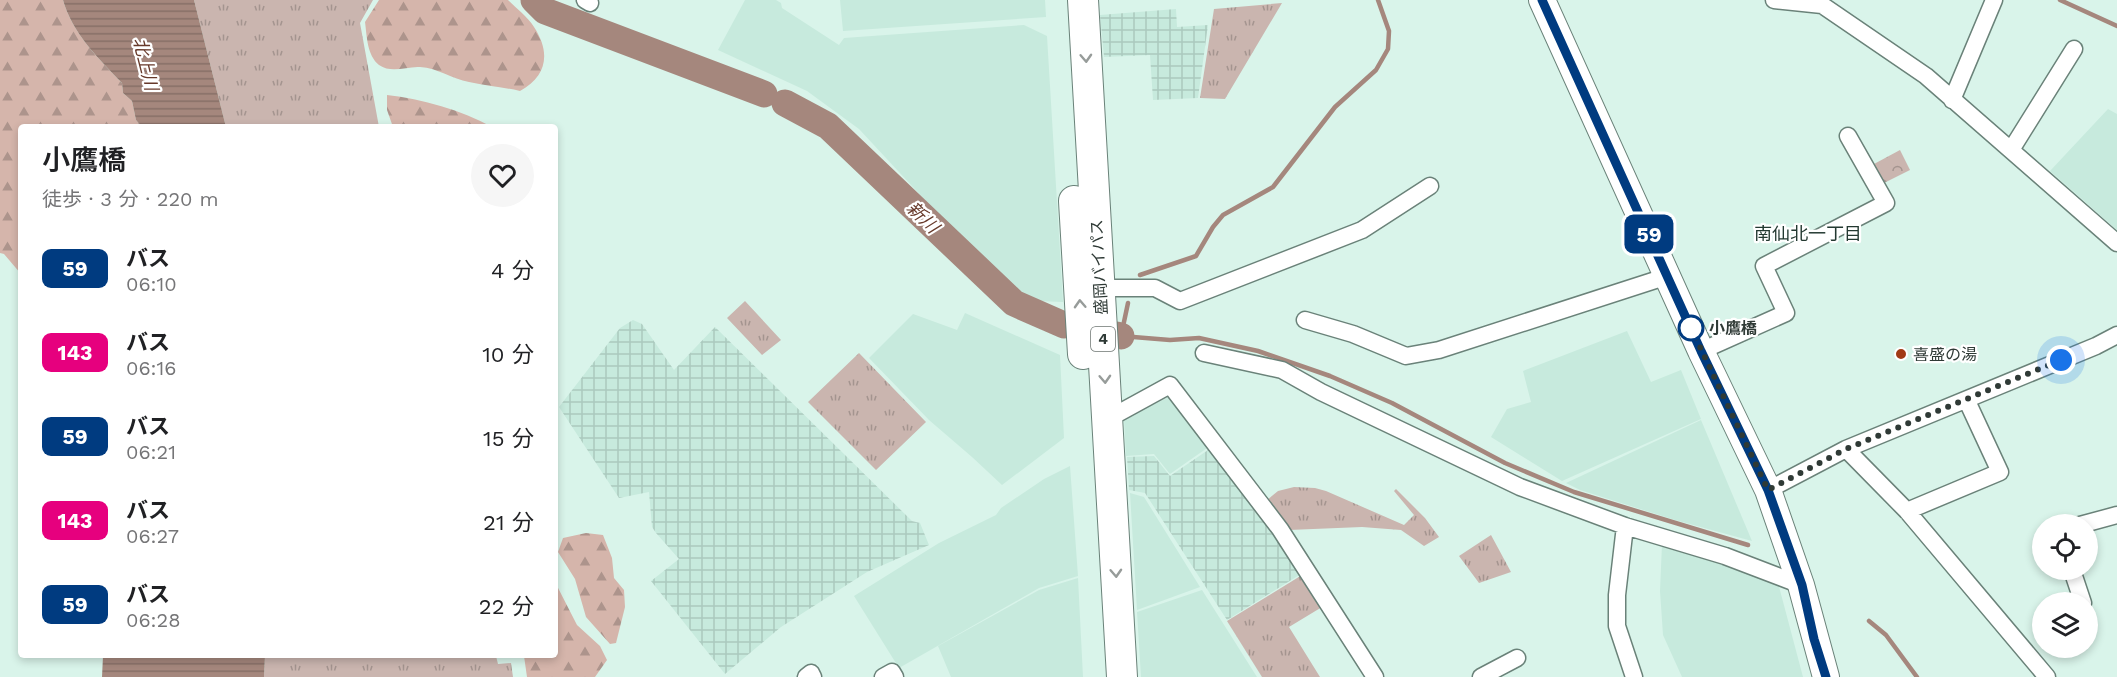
<!DOCTYPE html>
<html lang="ja">
<meta charset="utf-8">
<style>
:root{--surface:#fff;--page:#f6f6f6;--text:#202124;--muted:#757577}
body{margin:0;font-family:"Work Sans","Noto Sans JP",sans-serif;background:var(--page);color:var(--text);height:100vh;display:flex;flex-direction:column;font-size:22px;white-space:nowrap}
*{box-sizing:border-box;margin:0}
p{font-size:20px;color:var(--muted)}
.icon{flex:none;width:33px;height:33px;fill:none;stroke:currentColor;stroke-width:2;stroke-linecap:round;stroke-linejoin:round}
.map{position:relative;flex:1;overflow:hidden}
.side{position:absolute;left:18px;top:124px;width:540px;height:534px;display:flex;flex-direction:column;background:var(--surface);border-radius:6px;box-shadow:0 3px 9px #0003}
.side>*{flex:none}
.badge{padding:0 12px;border-radius:9px;font-size:21px;line-height:39px}
.fabs{position:absolute;left:2032px;top:514px;display:grid;gap:12px}
.fabs a{display:grid;place-items:center;width:66px;height:66px;border-radius:50%;background:var(--surface);box-shadow:0 3px 9px #0003;font-size:30px}
.you{position:absolute;width:30px;height:30px;margin:-15px;border:4px solid #fff;border-radius:50%;background:#1a73e8;box-shadow:0 0 0 9px #1a73e833}
.map>.badge{position:absolute;translate:-50% -50%;box-shadow:0 0 0 3px #fff}
.round{display:grid;place-items:center;flex:none;width:63px;height:63px;border-radius:32px;background:var(--page)}
.headline{display:flex;align-items:center;justify-content:space-between;height:102px;padding:0 24px}
h1{font-size:28px;font-weight:600;line-height:45px}
ul{padding:0;list-style:none}
li{display:flex;align-items:center;gap:18px;height:84px;padding:0 24px}
li div{flex:1}
li b{display:block;font-size:22px}
li em{font-style:normal}
li .badge{min-width:66px;font-weight:700;text-align:center}
.map>svg:first-child{display:block}
</style>
<div class="map">
<svg width="2117" height="677" viewBox="0 0 2117 677">
<defs>
<pattern id="industrial-grid" width="8" height="8" patternUnits="userSpaceOnUse" patternTransform="scale(1.5)"><rect width="8" height="8" fill="#c7eadd"/><path d="M0 4h8M4 0v8" fill="none" stroke="#abc9be"/></pattern>
<pattern id="grass-tufts" width="24" height="20" patternUnits="userSpaceOnUse" patternTransform="scale(1.5)"><rect width="24" height="20" fill="#cab5af"/><path d="M3 7l-1-3M5 7V3M7 7l1-3M15 17l-1-3M17 17v-4M19 17l1-3" fill="none" stroke="#a4948f"/></pattern>
<pattern id="forest-firs" width="22" height="20" patternUnits="userSpaceOnUse" patternTransform="scale(1.5)"><rect width="22" height="20" fill="#d5b5ab"/><path d="M5 1l3.5 6h-7zM16 11l3.5 6h-7z" fill="#ad948c"/></pattern>
<pattern id="park-crowns" width="20" height="18" patternUnits="userSpaceOnUse" patternTransform="scale(1.5)"><rect width="20" height="18" fill="#cab5af"/><path d="M2 6a3 3 0 1 1 6 0M12 15a3 3 0 1 1 6 0" fill="none" stroke="#a4948f"/></pattern>
<pattern id="water-rules" width="6" height="5" patternUnits="userSpaceOnUse" patternTransform="scale(1.5)"><rect width="6" height="5" fill="#a5877d"/><path d="M0 2.5h6" fill="none" stroke="#876f67"/></pattern>
</defs>
<rect width="100%" height="100%" fill="#d9f4ea"/>
<path fill="#c7eadd" d="M745,0H776L781,3L782,8L839,45L844,38L1024,25L1047,36L1063,302L1037,301L1017,295L978,257L859,129L807,91L718,50Z
M840,0H1045L1046,17L843,31Z
M2108,109L2117,114V230L2050,171Z
M965,313L1060,355L1064,438L1002,485L972,457L929,420L869,358L913,314L957,330Z
M1627,331L1651,382L1681,370L1701,419L1562,481L1491,437L1507,409L1531,402L1523,371Z
M1171,396L1210,446L1170,474L1154,454L1126,456L1124,419Z
M1701,420L1752,541L1675,520L1580,490L1566,483Z
M1070,466L1078,576L1039,588L899,668L854,596L939,543L996,515L1001,508L1044,479Z
M1130,493L1144,497L1200,587L1137,610Z
M1662,544L1777,579L1803,677H1682L1663,635L1660,591Z
M1078,578L1083,677H951L938,646L1039,590Z
M1202,590L1257,677H1141L1137,612Z"/>
<path fill="url(#industrial-grid)" d="M1176,9L1177,27L1208,25L1198,98L1153,100L1150,55L1104,57L1100,15Z
M633,320L642,324L674,370L715,327L912,521L920,523L929,545L867,572L781,627L725,674L651,581L679,559L656,533L652,527L649,492L619,498L559,407L620,328Z
M1211,448L1276,534L1301,574L1227,620L1145,493L1129,490L1127,457L1154,456L1170,476Z"/>
<path fill="url(#grass-tufts)" d="M194,0H373L360,23L379,127H226Z
M1282,3L1225,99L1200,98L1214,9Z
M745,301L781,340L762,355L727,318Z
M859,353L926,422L876,470L808,402Z
M1294,487L1315,488L1326,491L1404,525L1414,515L1394,491L1396,489L1425,518L1439,537L1424,546L1401,530L1362,527L1289,530L1267,500L1278,491Z
M1491,535L1511,572L1479,583L1459,556Z
M1302,575L1322,607L1289,627L1320,677H1262L1227,621Z
M265,656H496L498,664L511,663L513,677H264Z"/>
<path fill="url(#forest-firs)" d="M0,0H63C72,33 99,59 122,83L123,93L132,101L136,120L142,127L21,128V274L4,254L0,253Z
M379,0H508C516,8 528,17 534,27C551,53 547,76 520,91C503,87 486,86 469,82C452,79 438,68 420,67C407,66 392,74 379,65C367,55 367,37 365,22Z
M387,95C422,99 462,110 492,127H393L387,110Z
M586,533L603,535L612,558L614,578L624,590L625,607L616,643L610,644L586,617L575,579L558,552L563,538Z
M555,582L577,625L600,646L607,660L595,677H527L524,656H555Z"/>
<path fill="url(#park-crowns)" d="M1900,150L1910,170L1884,183L1874,164Z"/>
<path fill="url(#water-rules)" d="M63,0H194L226,127H142L136,120L132,101L123,93L122,83C99,59 72,33 63,0Z
M103,656H265L264,677H102Z"/>
<g fill="none" stroke-linecap="round" stroke-linejoin="round">
<path stroke="#a5877d" stroke-width="4.5" d="M2060,0L2117,26
M1140,275L1196,256L1213,227L1223,215L1273,187L1335,107L1376,70L1388,49L1389,31L1378,0
M1128,303L1121,336L1170,340L1199,338L1258,351L1330,376L1392,403L1505,463L1574,492L1748,545
M1869,621L1886,635L1917,677"/>
<path stroke="#a5877d" stroke-width="27" d="M534,0L545,11L764,94
M785,103L828,126L1014,303L1064,325
M1117,335L1121,336"/>
<defs>
<path id="street" d="M585,0L590,3
M1774,0L1822,5L1926,76L2117,243
M1952,100L1994,0
M2011,150L2074,49
M1100,288H1155L1180,301L1362,230L1430,186
M1305,320L1353,334L1406,356L1439,350L1668,276
M1701,351L1786,313L1764,266L1886,203L1848,136
M1204,353L1282,370L1321,392L1520,487L1625,526L1725,556L1801,585
M1107,415L1117,414L1170,385L1280,529L1375,677
M1846,449L1907,511L2047,677
M1768,490L1846,449L2096,346L2117,335
M1907,511L2000,472L1967,401
M2080,525L2117,515
M1625,526L1617,595V626L1634,677
M2072,570L2083,603
M806,677L811,673L813,677
M883,677L892,672L895,677
M1481,677L1517,658"/>
<path id="primary" d="M1542,0L1701,351L1768,490L1801,585L1826,677"/>
<path id="highway" d="M1083,0L1122,677
M1074,201L1083,354"/>
</defs>
<use href="#street" stroke="#6a8279" stroke-width="19"/>
<use href="#primary" stroke="#6a8279" stroke-width="28"/>
<use href="#highway" stroke="#6a8279" stroke-width="32"/>
<use href="#street" stroke="#fff" stroke-width="16"/>
<use href="#primary" stroke="#fff" stroke-width="26"/>
<use href="#highway" stroke="#fff" stroke-width="30"/>
</g>
<defs><path id="oneway-chevron" d="M-2-3.5L2.5 0L-2 3.5" fill="none" stroke-width="1.6" stroke-linecap="round" stroke-linejoin="round" transform="scale(1.5)"/></defs>
<g stroke="#979c9a">
<use href="#oneway-chevron" transform="translate(1086 58) rotate(87)"/>
<use href="#oneway-chevron" transform="translate(1080 304) rotate(-93)"/>
<use href="#oneway-chevron" transform="translate(1105 379) rotate(87)"/>
<use href="#oneway-chevron" transform="translate(1116 573) rotate(87)"/>
</g>
<g fill="none" stroke-linecap="round" stroke-linejoin="round">
<defs>
<path id="line" d="M1542,0L1701,351L1768,490L1802,585L1814,639L1826,677"/>
</defs>
<use href="#line" stroke="#fff" stroke-width="14"/>
<use href="#line" stroke="#003b80" stroke-width="9"/>
<path stroke="#2f3a36" stroke-width="6" stroke-dasharray="0 10.8" d="M1691,328L1768,490L1846,449L2061,360"/>
</g>
<circle fill="#fff" stroke="#003b80" stroke-width="3" cx="1691" cy="328" r="12"/>
<circle fill="#a13a15" stroke="#fff" stroke-width="2" cx="1901" cy="354" r="6"/>
<g text-anchor="middle" dominant-baseline="central" stroke-width="4.5" stroke-linejoin="round" paint-order="stroke">
<rect fill="#fff" stroke="#6d7572" stroke-width="1.5" x="1091" y="327" width="24" height="24" rx="4.5"/>
<g font-size="15" font-weight="bold" fill="#2f3a36">
<text x="1103" y="339">4</text>
</g>
<g font-size="16" fill="#2f3a36" stroke="#fff">
<text transform="translate(1099 267) rotate(-93)">盛岡バイパス</text>
</g>
<g font-size="16" font-weight="bold" fill="#2f3a36" stroke="#fff" text-anchor="start">
<text x="1709" y="328">小鷹橋</text>
</g>
<g font-size="16" fill="#2f3a36" stroke="#fff" text-anchor="start">
<text x="1913" y="354">喜盛の湯</text>
</g>
<g font-size="18" font-style="italic" fill="#67392a" stroke="#fff">
<text transform="translate(146 64) rotate(76)">北上川</text>
<text transform="translate(923 217) rotate(44)">新川</text>
</g>
<g font-size="18" fill="#233931" stroke="#fff">
<text x="1808" y="233">南仙北一丁目</text>
</g>
</g>
</svg>
<div class="fabs">
<a><svg class="icon" aria-label="locate" viewBox="0 0 24 24"><circle cx="12" cy="12" r="6"/><path d="M12 2v4M12 18v4M2 12h4M18 12h4"/></svg></a>
<a><svg class="icon" aria-label="layers" viewBox="0 0 24 24"><path d="M12 4l9 5-9 5-9-5zM3 14l9 5 9-5"/></svg></a>
</div>
<div class="you" style="left:2061px;top:360px"></div>
<b class="badge" style="left:1649px;top:234px;background:#003b80;color:#fff">59</b>
<section class="side">
<div class="headline"><div><h1>小鷹橋</h1><p>徒歩 · 3 分 · 220 m</p></div><a class="round"><svg class="icon" aria-label="heart" viewBox="0 0 24 24"><path d="M12 20l-8-8c-3-5 5-10 8-4 3-6 11-1 8 4z"/></svg></a></div>
<ul>
<li><span class="badge" style="background:#003b80;color:#fff">59</span><div><b>バス</b><p>06:10</p></div><em>4 分</em></li>
<li><span class="badge" style="background:#e6007e;color:#fff">143</span><div><b>バス</b><p>06:16</p></div><em>10 分</em></li>
<li><span class="badge" style="background:#003b80;color:#fff">59</span><div><b>バス</b><p>06:21</p></div><em>15 分</em></li>
<li><span class="badge" style="background:#e6007e;color:#fff">143</span><div><b>バス</b><p>06:27</p></div><em>21 分</em></li>
<li><span class="badge" style="background:#003b80;color:#fff">59</span><div><b>バス</b><p>06:28</p></div><em>22 分</em></li>
</ul>
</section>
</div>
